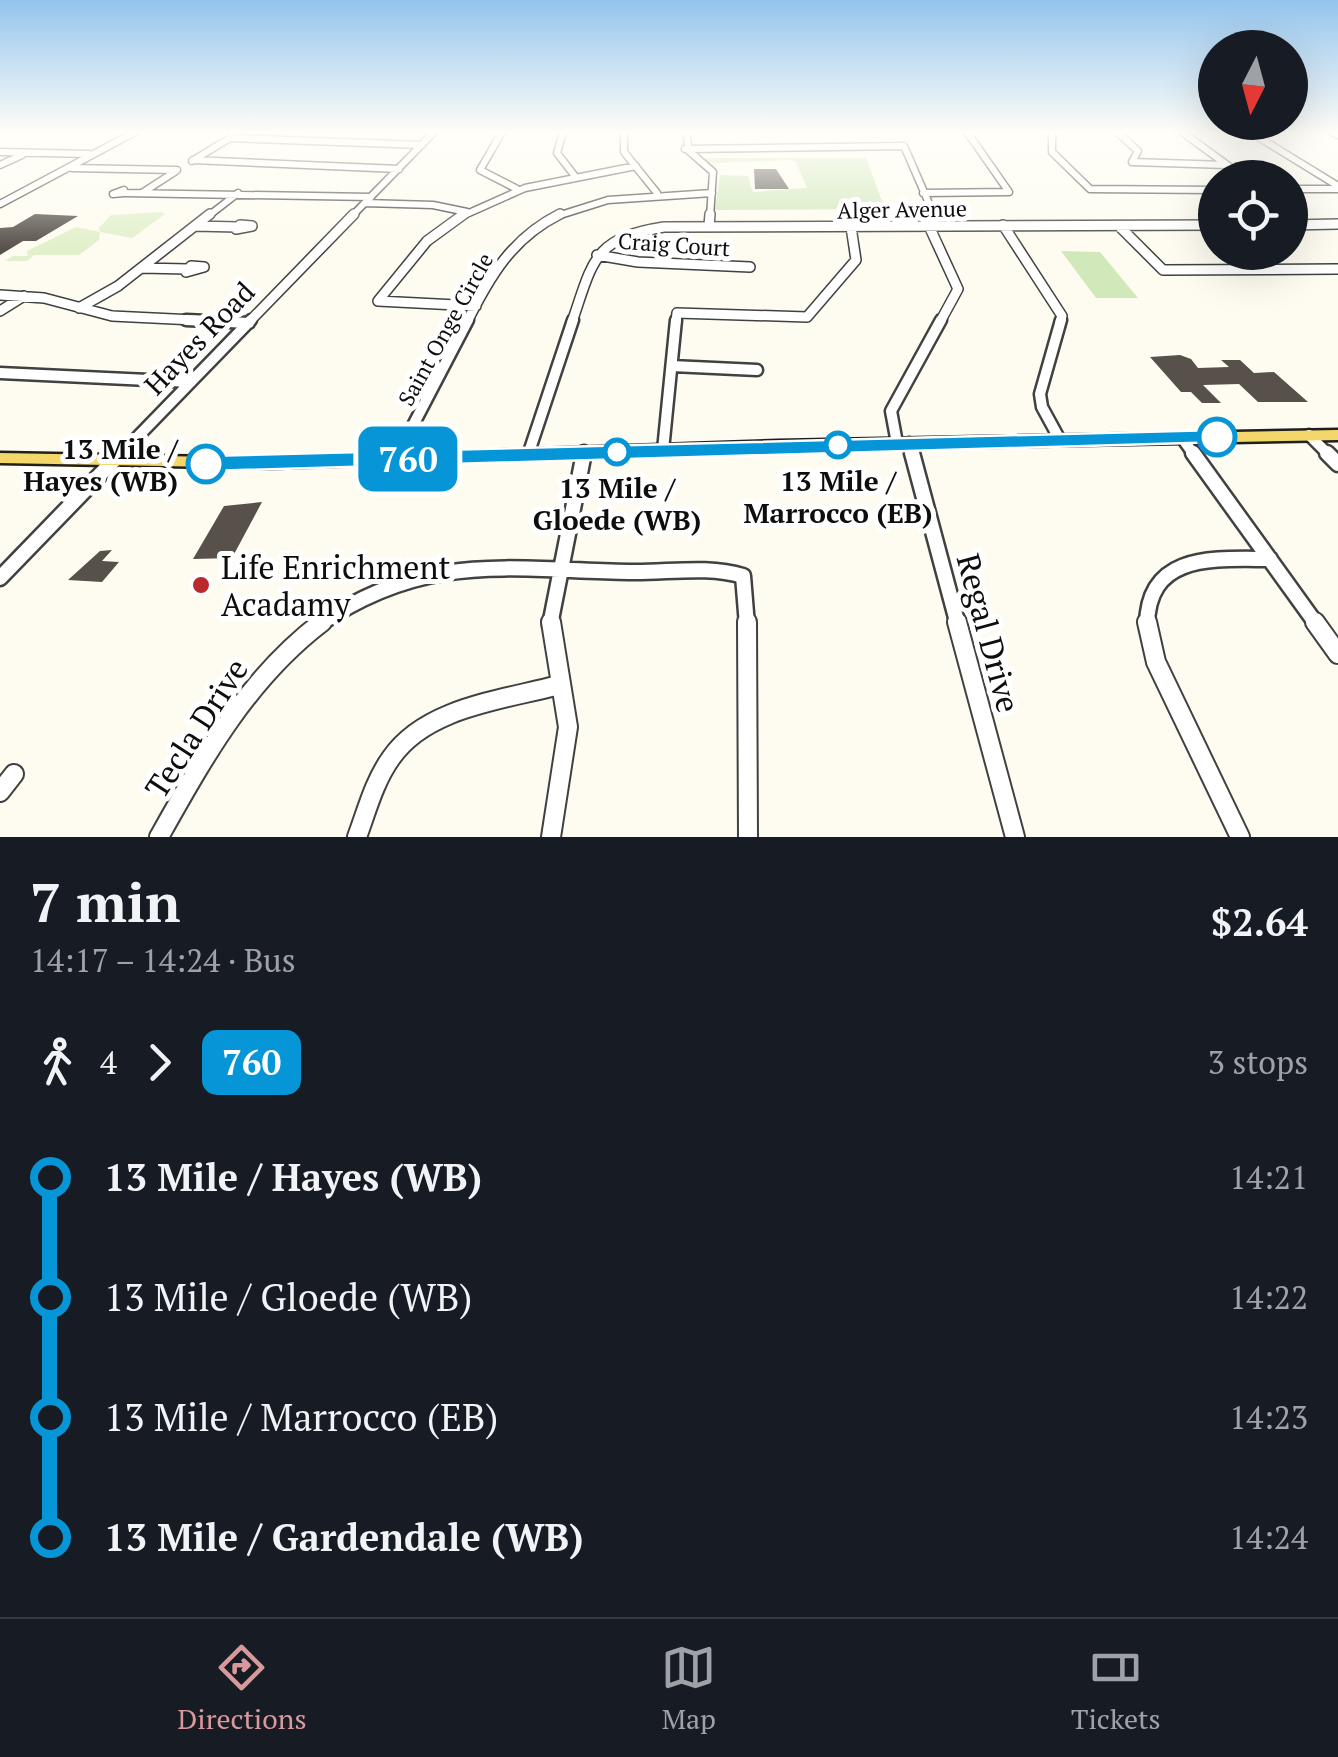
<!DOCTYPE html>
<meta charset="utf-8">
<style>
:root{--surface:#171b24;--page:#242831;--text:#f1f3f6;--muted:#9ea1a6;--line:#363941;--accent:#d8999c}
body{margin:0;font-family:"PT Serif",serif;background:var(--page);color:var(--text);height:100vh;display:flex;flex-direction:column;font-size:38px;white-space:nowrap}
*{box-sizing:border-box;margin:0}
p{font-size:32px;color:var(--muted)}
.icon{flex:none;width:55px;height:55px;fill:none;stroke:currentColor;stroke-width:2;stroke-linecap:round;stroke-linejoin:round}
.map{position:relative;height:837px;overflow:hidden}
.details{display:flex;flex-direction:column;background:var(--surface);flex:1}
.details>*{flex:none}
.badge{padding:0 20px;border-radius:15px;font-size:35px;line-height:65px}
.needle{width:65px;rotate:186deg}
.buttons{position:absolute;left:1198px;top:30px;display:grid;gap:20px}
.buttons a{display:grid;place-items:center;width:110px;height:110px;border-radius:50%;background:var(--surface);box-shadow:0 10px 40px #0002;font-size:50px}
.map>.badge{position:absolute;translate:-50% -50%;box-shadow:0 0 0 5px #fff}
.legs{display:flex;align-items:center;gap:15px;height:110px;padding:0 30px;font-size:32px}
.legs p{margin-inline-start:auto}
.head{display:flex;align-items:center;justify-content:space-between;height:170px;padding:0 30px}
h1{font-size:55px;font-weight:700;line-height:75px}
ul{padding:0 30px;list-style:none}
li{display:flex;align-items:center;gap:35px;height:120px;font-size:38px}
li i{display:grid;place-items:center;width:15px;height:100%;margin:0 12px;background:currentColor}
li i::after{content:'';width:25px;height:25px;margin:-12px;border:8px solid;border-radius:50%;background:var(--surface)}
li p{margin-inline-start:auto}
li:first-child i{background:linear-gradient(#0000 50%,currentColor 0)}
li:last-child i{background:linear-gradient(currentColor 50%,#0000 0)}
.dock{display:flex;justify-content:space-around;align-items:center;height:140px;border-top:2px solid var(--line);background:var(--surface);font-size:28px;color:var(--muted)}
.dock a{display:grid;justify-items:center;gap:5px}
.dock .current{color:var(--accent)}
.map>svg:first-child{display:block}
</style>
<div class="map">
<svg width="1338" height="837" viewBox="0 0 1338 837">
<rect width="100%" height="100%" fill="#fefcf0"/>
<path fill="#d1e8bb" d="M698,158H866L885,209L715,210L720,175L748,176L753,192L807,188L796,162L791,160L711,163Z
M1061,251L1100,252L1138,298H1096Z"/>
<path fill="#e2f0cc" d="M162,212L165,214L132,238L100,232L99,240L79,255H34L27,261H5L13,256H28L27,251L76,227L100,232L99,228L111,215Z"/>
<path fill="#57504b" d="M754,169H776L789,189H755Z
M35,214L78,216L36,241H23L0,255V228L13,227Z
M1180,355L1191,359L1198,368L1229,367L1221,360H1240L1254,373L1274,372L1308,402H1258L1239,384L1203,385L1221,403H1202L1191,392H1181L1150,357Z
M262,502L232,558L193,559L224,506Z
M112,550L102,561L119,562L102,582L68,580L100,551Z"/>
<g fill="none" stroke-linecap="round" stroke-linejoin="round">
<defs>
<path id="minor-far4" d="M502,132L480,170L519,190
M563,132L557,153L574,175
M624,132V152L657,193
M686,132L689,151L713,172L710,217
M1052,132V152L1090,189L1215,190
M1117,132L1138,151L1132,162L1227,165
M1182,132L1245,178
M1250,132L1338,186
M1332,132L1338,135
M230,138L422,145
M685,149L904,146L931,208
M0,152L89,154
M193,160L399,169
M192,161L230,138L232,132
M0,165L22,155
M72,168L177,170
M1290,189H1338
M124,190V193L113,194Z
M125,193L371,197
M142,193L176,171
M923,193L1009,192L967,132
M365,203L433,205L467,212
M0,204L135,132
M207,217L238,193
M351,217L434,132
M460,217L525,188L636,166
M554,217L608,200L712,193"/>
<path id="minor-far3" d="M464,214L427,241L378,301L476,306
M240,225L252,226L236,229Z
M1003,225L1062,316L1060,322
M1290,225L1338,224
M195,226L237,227
M709,226L710,214
M929,226L958,289L940,322
M1119,226L1163,270L1338,269
M597,255L638,262L750,267
M191,266L204,267L186,272Z
M142,268L187,269
M0,295L44,298L112,316L235,322
M79,308L118,286L210,214
M0,311L24,296
M249,322L354,214
M467,322C490,276 512,238 560,214
M572,322C593,261 593,238 664,227L1215,225
M676,322L677,313L807,317L856,260L851,227"/>
<path id="minor-far2" d="M186,320L249,323
M672,366L757,370
M0,373L191,382
M1309,435L1330,456
M1182,438L1195,456
M1060,440L1042,407L1040,394L1061,320
M897,443L891,411L941,320
M909,443L912,456
M663,450L676,320
M528,455L573,320
M119,456L251,320
M397,456L468,320"/>
<path id="minor-far1" d="M912,453L958,625
M1193,453L1317,625
M1327,453L1338,464
M395,459L398,453
M0,578L121,453
M318,625C427,551 506,570 629,572C667,573 707,565 743,576L747,625
M550,625L584,453
M1147,625C1148,552 1215,559 1270,559"/>
<path id="minor" d="M551,622L568,727L551,837
M747,622L748,837
M957,622L1015,837
M1147,622L1156,662L1240,837
M1315,622L1338,654
M0,792L14,774
M159,837C204,757 247,679 322,622
M357,837C367,810 374,782 391,758C426,707 503,700 559,685"/>
<path id="major" d="M1338,430V440L778,451L271,468L0,463V453L271,458L778,441Z"/>
</defs>
<use href="#minor-far4" stroke="#414141" stroke-width="9"/>
<use href="#minor-far3" stroke="#414141" stroke-width="12"/>
<use href="#minor-far2" stroke="#414141" stroke-width="15"/>
<use href="#minor-far1" stroke="#414141" stroke-width="19"/>
<use href="#minor" stroke="#414141" stroke-width="22"/>
<use href="#major" stroke="#1f1f1f" stroke-width="5"/>
<use href="#minor-far4" stroke="#fff" stroke-width="6"/>
<use href="#minor-far3" stroke="#fff" stroke-width="9"/>
<use href="#minor-far2" stroke="#fff" stroke-width="10"/>
<use href="#minor-far1" stroke="#fff" stroke-width="14"/>
<use href="#minor" stroke="#fff" stroke-width="18"/>
<use href="#major" fill="#f4d76b" fill-rule="evenodd"/>
</g>
<linearGradient id="sky" x2="0" y2="1"><stop stop-color="#94c4ed"/><stop offset="0.53" stop-color="#fffef8"/><stop offset="1" stop-color="#fffef8" stop-opacity="0"/></linearGradient>
<rect width="1338" height="249" fill="url(#sky)"/>
<path fill="#0696d7" stroke="#fff" stroke-width="2.5" d="M1217,430L1227,437L1224,442L206,471L195,464L206,456Z"/>
<g fill="#fff" stroke="#0696d7" stroke-width="5">
<circle cx="1217" cy="437" r="18"/>
<circle cx="838" cy="445" r="12"/>
<circle cx="617" cy="452" r="12"/>
<circle cx="206" cy="464" r="18"/>
</g>
<circle fill="#ba2a2d" stroke="#fff" stroke-width="4" cx="201" cy="585" r="10"/>
<g text-anchor="middle" dominant-baseline="central" stroke-width="10" stroke-linejoin="round" paint-order="stroke">
<g font-size="22" fill="#0e0e0e" stroke="#fff">
<text transform="translate(902 209) rotate(-1)">Alger Avenue</text>
<text transform="translate(674 244) rotate(4)">Craig Court</text>
<text transform="translate(445 329) rotate(-61)">Saint Onge Circle</text>
</g>
<g font-size="28" fill="#0e0e0e" stroke="#fff">
<text transform="translate(199 338) rotate(-46)">Hayes Road</text>
</g>
<g font-size="28" font-weight="bold" fill="#0e0e0e" stroke="#fff">
<text x="178" y="448" text-anchor="end">13 Mile /<tspan x="178" dy="32">Hayes (WB)</tspan></text>
<text x="838" y="480">13 Mile /<tspan x="838" dy="32">Marrocco (EB)</tspan></text>
<text x="617" y="487">13 Mile /<tspan x="617" dy="32">Gloede (WB)</tspan></text>
</g>
<g font-size="32" fill="#0e0e0e" stroke="#fff" text-anchor="start">
<text x="221" y="567">Life Enrichment<tspan x="221" dy="37">Acadamy</tspan></text>
</g>
<g font-size="32" fill="#0e0e0e" stroke="#fff">
<text transform="translate(989 633) rotate(75)">Regal Drive</text>
<text transform="translate(196 728) rotate(-57)">Tecla Drive</text>
</g>
</g>
</svg>
<div class="buttons">
<a><svg class="needle" viewBox="-14 -14 28 28"><path d="M0-13l5 13h-10z" fill="#e53935"/><path d="M0 13l5-13h-10z" fill="#9ea1a6"/></svg></a>
<a><svg class="icon" aria-label="locate" viewBox="0 0 24 24"><circle cx="12" cy="12" r="6"/><path d="M12 2v4M12 18v4M2 12h4M18 12h4"/></svg></a>
</div>
<b class="badge" style="left:408px;top:459px;background:#0696d7;color:#fff">760</b>
</div>
<section class="details">
<div class="head"><div><h1>7 min</h1><p>14:17 – 14:24 · Bus</p></div><b>$2.64</b></div>
<div class="legs"><svg class="icon" aria-label="walk" viewBox="0 0 24 24"><circle cx="13" cy="4" r="2"/><path d="M13 8l-2 6 4 7M11 14l-3 7M7 12l3-4h3l4 4"/></svg>4<svg class="icon" aria-label="forward" viewBox="0 0 24 24"><path d="M9 5l7 7-7 7"/></svg><b class="badge" style="background:#0696d7;color:#fff">760</b><p>3 stops</p></div>
<ul>
<li><i style="color:#0696d7"></i><b>13 Mile / Hayes (WB)</b><p>14:21</p></li>
<li><i style="color:#0696d7"></i><span>13 Mile / Gloede (WB)</span><p>14:22</p></li>
<li><i style="color:#0696d7"></i><span>13 Mile / Marrocco (EB)</span><p>14:23</p></li>
<li><i style="color:#0696d7"></i><b>13 Mile / Gardendale (WB)</b><p>14:24</p></li>
</ul>
</section>
<nav class="dock">
<a class="current"><svg class="icon" aria-label="directions" viewBox="0 0 24 24"><path d="M12 3l9 9-9 9-9-9zM9 14v-3h6M13 9l2 2-2 2"/></svg>Directions</a>
<a><svg class="icon" aria-label="map" viewBox="0 0 24 24"><path d="M3 6l6-2 6 2 6-2v14l-6 2-6-2-6 2zM9 4v14M15 6v14"/></svg>Map</a>
<a><svg class="icon" aria-label="tickets" viewBox="0 0 24 24"><path d="M3 7h18v10H3zM15 7v10"/></svg>Tickets</a>
</nav>
